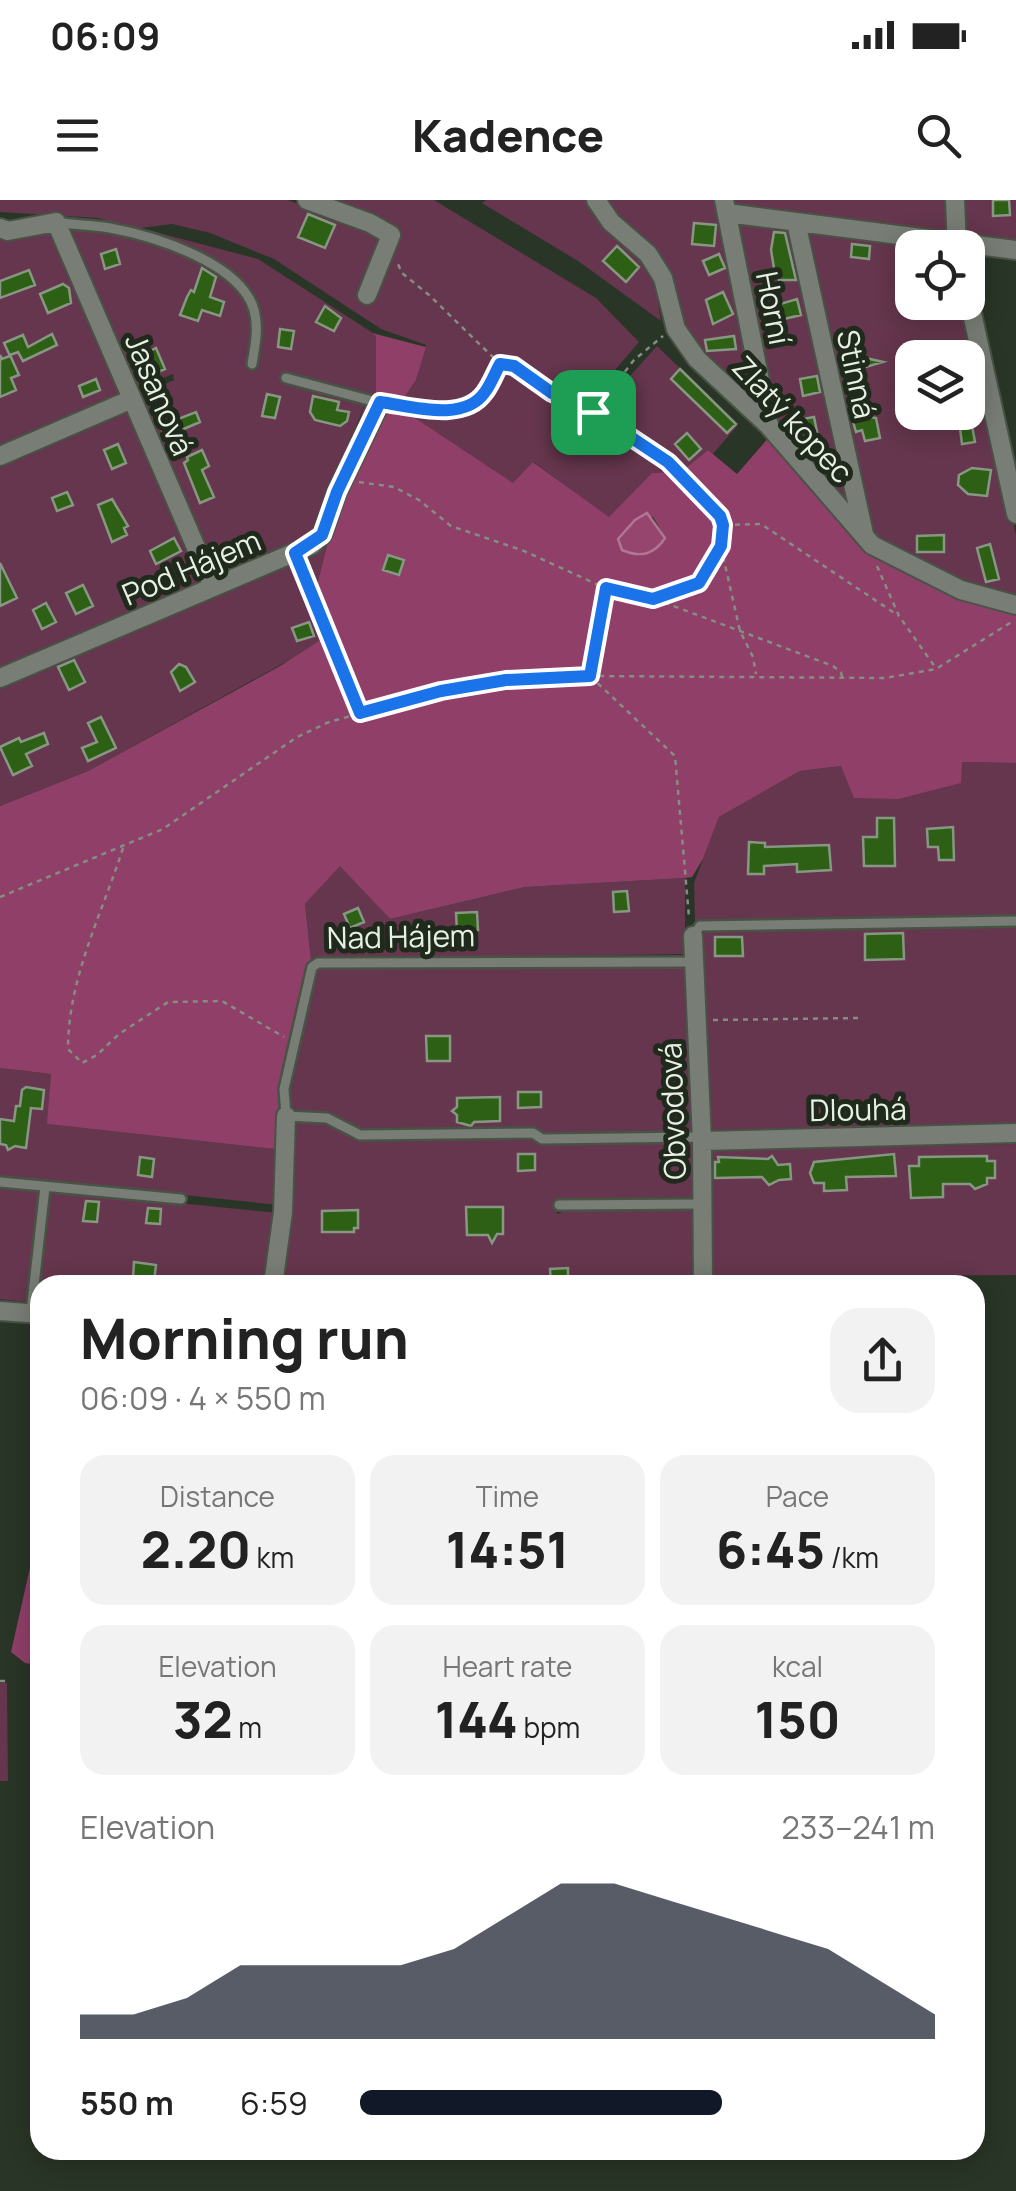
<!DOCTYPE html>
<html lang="en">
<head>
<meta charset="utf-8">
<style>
  body { margin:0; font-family:Manrope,sans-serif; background:#f2f2f2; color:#222; height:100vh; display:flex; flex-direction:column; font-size:38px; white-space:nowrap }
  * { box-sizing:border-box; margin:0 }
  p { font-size:32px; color:#767676 }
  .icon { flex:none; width:55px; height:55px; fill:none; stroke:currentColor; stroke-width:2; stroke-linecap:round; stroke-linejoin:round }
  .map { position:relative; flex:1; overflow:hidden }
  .panel { position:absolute; left:30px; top:1075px; width:955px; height:885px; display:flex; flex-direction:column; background:#fff; border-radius:30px; box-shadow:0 5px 25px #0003 }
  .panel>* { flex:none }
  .tools { position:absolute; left:895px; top:30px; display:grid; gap:20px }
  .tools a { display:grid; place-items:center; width:90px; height:90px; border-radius:20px; background:#fff; box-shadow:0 5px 25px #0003; font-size:50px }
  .pin { position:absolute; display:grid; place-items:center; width:85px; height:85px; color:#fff; margin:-42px; border-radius:20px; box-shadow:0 5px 15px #0006 }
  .round { display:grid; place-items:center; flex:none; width:105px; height:105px; border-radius:30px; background:#f2f2f2 }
  .head { display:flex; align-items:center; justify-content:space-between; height:170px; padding:0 50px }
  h1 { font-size:55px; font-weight:800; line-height:75px }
  .metrics { display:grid; grid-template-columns:repeat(3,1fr); gap:15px; height:170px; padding:10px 50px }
  .metrics div { display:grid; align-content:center; border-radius:25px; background:#f2f2f2; text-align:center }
  .metrics b { font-size:50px; font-weight:800 }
  .metrics small { font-size:28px; font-weight:400 }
  .metrics p { font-size:28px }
  .chart { height:280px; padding:20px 50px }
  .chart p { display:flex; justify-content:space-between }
  .chart svg { width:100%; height:180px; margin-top:10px; fill:#111827; opacity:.7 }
  ul { padding:0 50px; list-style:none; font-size:32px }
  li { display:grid; grid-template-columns:160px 120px 1fr; align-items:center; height:75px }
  li i { height:25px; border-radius:12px; background:#111827 }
  .status { display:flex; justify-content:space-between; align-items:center; height:70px; padding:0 50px; background:#fff; direction:ltr }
  .status svg { height:28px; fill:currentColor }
  header { display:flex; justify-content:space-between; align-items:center; height:130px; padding:0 50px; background:#fff; font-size:45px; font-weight:800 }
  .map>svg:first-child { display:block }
  .green { fill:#65364d; fill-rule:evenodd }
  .forest { fill:#8f3f68; fill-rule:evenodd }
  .water { fill:#95456e; stroke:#ae7892; stroke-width:2.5 }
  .building { fill:#2d6015; stroke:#889684; stroke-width:2.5 }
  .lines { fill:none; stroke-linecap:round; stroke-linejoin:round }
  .service-casing { stroke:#485345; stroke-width:14 }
  .minor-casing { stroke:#485345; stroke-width:22 }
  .path { stroke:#858e82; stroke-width:2.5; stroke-dasharray:5 5; stroke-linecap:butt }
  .service { stroke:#787e76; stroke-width:9 }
  .minor { stroke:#787e76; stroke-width:18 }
  .route-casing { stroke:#fff; stroke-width:20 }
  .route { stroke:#1a73e8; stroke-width:12 }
  .labels { text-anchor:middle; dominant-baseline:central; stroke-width:10; stroke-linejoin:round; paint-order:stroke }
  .street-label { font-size:30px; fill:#e8efe5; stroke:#202a1c }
</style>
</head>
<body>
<div class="status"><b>06:09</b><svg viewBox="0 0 49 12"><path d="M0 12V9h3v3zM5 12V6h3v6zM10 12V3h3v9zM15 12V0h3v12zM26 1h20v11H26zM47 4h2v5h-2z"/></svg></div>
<header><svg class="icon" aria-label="menu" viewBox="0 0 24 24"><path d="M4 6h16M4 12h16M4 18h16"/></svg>Kadence<svg class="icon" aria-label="search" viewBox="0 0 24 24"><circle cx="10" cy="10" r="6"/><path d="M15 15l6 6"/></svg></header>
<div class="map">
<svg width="1016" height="1991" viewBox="0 0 1016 1991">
  <rect width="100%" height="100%" fill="#293526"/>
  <!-- green -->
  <path class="green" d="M0 0H288L365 29 320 0H434L596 98 639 142 603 184 612 196 657 146 738 225 712 255 708 250 682 271 652 273 609 318 534 262 513 284 397 206 366 201 314 337 221 376 210 372 136 197 174 180 173 174 133 190 63 28 133 36 134 28 98 18 0 12ZM172 24 210 33 274 59 381 129 426 145 416 180 377 160 376 135 258 59 140 28Z
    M486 0H591L652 68 661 121 578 61 482 3Z
    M605 0H718L759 202 751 204 699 151 687 134 674 89 607 11Z
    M728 0H950L951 33 734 11Z
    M959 0H1016V45L964 40Z
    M736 19 788 26 793 31 855 312 775 228Z
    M50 26 127 194 0 248V39Z
    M806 28 949 47 912 48V102L965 103 1016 335V400L960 385 874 342ZM912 158H968V212H912Z
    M132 206 208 382 0 471V263Z
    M327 345 314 397 299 358Z
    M296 359 329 438 88 571 0 606V487Z
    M962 562 1016 563V717L695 722 694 683 719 617 800 571 841 566Z
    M340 665 390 719 525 687 685 678V754L311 760 305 704Z
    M1016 725V925L711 932 698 730Z
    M682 766 689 774 694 931 547 935 549 944 694 942 695 997 556 1000 557 1014 580 1006 695 1007 696 1085H277L290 947 289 888 314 768Z
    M0 868 51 874 48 924 284 950 279 1005 0 976Z
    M1016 944V1075L705 1077 704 958 711 950Z
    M0 985 39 989 27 1102 0 1099Z
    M49 990 278 1013 269 1085H40Z
    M7 1483 8 1581H0V1483Z"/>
  <!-- forest -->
  <path class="forest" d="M372 133 426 147 416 180 403 199 380 198 397 206 513 283 533 262 609 317 652 273 682 271 708 250 737 274 770 236 860 338 960 385 1016 400V563L962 562 961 583 898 599 854 598 841 566 800 571 719 617 703 659 692 677 685 678 525 687 390 719 340 666 305 704 311 760 281 887 284 950 47 924 51 874 0 868V606L88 571 280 466 327 436 314 397 356 230 369 195 376 196V136ZM640 316 653 317 662 332 619 339Z
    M40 1323V1465L25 1463 11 1452Z"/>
  <!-- water -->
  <path class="water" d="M647 313 665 338C654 355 640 358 622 350L618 339 635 320Z"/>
  <!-- building -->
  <path class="building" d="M993 0H1009L1010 15 993 16Z
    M308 14 335 25 325 48 298 37Z
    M694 23 716 25 714 46 692 44Z
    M774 32 785 33 796 80H779L778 73 775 74 771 50Z
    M852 44 870 46 869 59 851 57Z
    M617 46 639 67 626 82 603 61Z
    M116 49 120 64 105 69 101 54Z
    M719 54 725 68 709 75 703 61Z
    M202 68 216 77 210 97 224 102 220 116 202 110 198 121 180 115 187 97 191 90 194 92Z
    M29 70 35 85 0 98V81Z
    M63 84 69 88 71 103 48 113 40 94Z
    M723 92 733 114 713 124 706 100Z
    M797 99 801 115 784 119 780 104Z
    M325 106 341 118 334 131 316 122Z
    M280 129 294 131 291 149 278 147Z
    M52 134 57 145 23 161 18 152 10 155 19 175 11 178 16 190 0 197V155L2 159 10 156 4 143 23 135 28 147Z
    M734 136 736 149 707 151 705 140Z
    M156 148 165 169 151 175 140 156Z
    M857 156 883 162 852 171 848 158Z
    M680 169 736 224 727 233 671 179Z
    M817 176 820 192 803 196 800 179Z
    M96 179 100 190 83 197 79 186Z
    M267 194 280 197 275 218 262 216Z
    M313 196 339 202 337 210 349 212 347 221 340 226 315 220 310 212Z
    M196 212 200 222 165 237 160 226Z
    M864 216 876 218 880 238 865 241 862 230 856 232 852 218Z
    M814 217 817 232 804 234 803 219Z
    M972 226 975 242 962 244 960 228Z
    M687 233 701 249 689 260 675 244Z
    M118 244 126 263 112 269 104 250Z
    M202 250 209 266 202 270 214 297 200 303 184 263 188 260 187 257Z
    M972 268 991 270 987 296 968 294 958 285 959 275Z
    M67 292 73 305 57 311 52 298Z
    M112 299 128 326 124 328 127 335 112 342 98 305Z
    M944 335V352H917V336Z
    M174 338 181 351 156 364 150 351Z
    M990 344 999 379 986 382 977 348Z
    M388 355 404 360 399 375 383 370Z
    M0 363 17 398 0 406Z
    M83 385 93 406 76 414 66 393Z
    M46 403 56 422 42 429 33 410Z
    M309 422 314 436 297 441 292 428Z
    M74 460 85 482 69 490 58 467Z
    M179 464 186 467 195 482 180 491 171 472Z
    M101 517 116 548 88 561 82 548 97 542 88 523Z
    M44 533 48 544 26 554 32 566 13 575 0 547 19 538 21 542Z
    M877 618H894L895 666H864L863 637H877Z
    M953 627 954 660H939L938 647H928L927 629Z
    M749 642 765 643V647L829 645 831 670 797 672V664L764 666V674H748Z
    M627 691 629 711 614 712 613 692Z
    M358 708 364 722 350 728 344 714Z
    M477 712 478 730 457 731 456 713Z
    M903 733 904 759 865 760V734Z
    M715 737H742L743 756H715Z
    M426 836H450V861H427Z
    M26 887 44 890 42 909 31 908 26 948 15 946 8 950 6 945 0 944V919L14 921 16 906H20L22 890Z
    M518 892H541V907L518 908Z
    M500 897V921L474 922 471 926 457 922V915L452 911 457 907V898Z
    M518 954H535V970L518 971Z
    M894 954 896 976 846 977 847 990 824 991V983H814L810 973 814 962Z
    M772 956 778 965 790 964 791 979 779 980 769 985 762 977 715 978V962H719L718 957 768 959Z
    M987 956V961H995V978H987V984L975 989 970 984H943V997L911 998 909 966H919V957Z
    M140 957 154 959 152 977 138 975Z
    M86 1001 99 1002 97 1022 83 1021Z
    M466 1007H503V1034H497L492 1043 488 1035H467Z
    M148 1008 161 1009 160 1024 146 1023Z
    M358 1010V1028H354V1032H322V1011Z
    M134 1062 156 1065 154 1082 133 1079Z
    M568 1068V1081L551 1082 550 1069Z"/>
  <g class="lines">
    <!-- service casing -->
    <g class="service-casing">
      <path id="service" d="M56 22C74 25 93 25 110 28 154 36 241 63 254 110 259 128 255 146 252 164
        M286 178 380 203
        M693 736 700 726 1016 721
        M694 762 318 763 312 767 284 889 286 916 327 918 360 935 533 933 542 939 696 937 701 940
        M0 982 181 999
        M559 1005 701 1004
        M31 1112 45 987"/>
    </g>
    <!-- minor casing -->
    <g class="minor-casing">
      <path id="minor" d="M307 0 370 23 391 35 367 95
        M596 0 611 22 648 54 663 78 676 129 697 159 769 226 872 345 961 390 1016 405
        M724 0 769 226
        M955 0 957 48
        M727 13 1016 50
        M796 22 864 334
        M0 28 8 31 56 22 213 387
        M968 95 1016 314
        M0 256 132 199
        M0 478 312 345 322 335 337 292 380 203
        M693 736 702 941 703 1085
        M702 941 1016 933
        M273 1085 283 1012 286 916
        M0 1111 40 1114"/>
    </g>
    <!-- path -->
    <path class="path" d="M396 204C457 211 469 223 500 164
      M594 211 634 160 663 136
      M359 282 394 287 419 300 451 326 524 351 605 388 653 399 699 383C711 362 729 341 719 316L667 262 593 212 551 193 514 167 500 164 429 95 402 73 398 64
      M725 325 761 324 899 416
      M721 347 740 431 753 457 756 474
      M877 366 899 416 935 467
      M300 367 360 512
      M605 388 590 476 675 556 689 717
      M655 399 833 466 841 472 842 477
      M123 648C102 714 68 778 68 849L82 863 97 855 119 834 168 802 222 801 284 837
      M0 697 163 629 297 537 329 522 441 491 506 480 590 476 885 478 936 469 1013 421
      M713 820 859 818
      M0 1481H10"/>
    <!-- service -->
    <use href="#service" class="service"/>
    <!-- minor -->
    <use href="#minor" class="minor"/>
  </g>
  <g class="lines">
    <!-- route casing -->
    <g class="route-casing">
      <path id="route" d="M500 164 514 166 552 193 593 212 668 262 720 316 723 325 721 346 699 383 653 399 606 388 590 476 506 480 441 491 360 513 295 353 322 335 337 292 380 202C411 206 464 223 485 192 491 184 495 173 500 164Z"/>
    </g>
    <!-- route -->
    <use href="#route" class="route"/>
  </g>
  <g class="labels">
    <!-- street labels -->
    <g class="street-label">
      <text transform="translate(774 108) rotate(79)">Horní</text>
      <text transform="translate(857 174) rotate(78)">Stinná</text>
      <text transform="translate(160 194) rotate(67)">Jasanová</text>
      <text transform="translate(793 219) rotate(47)">Zlatý kopec</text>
      <text transform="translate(191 367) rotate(-23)">Pod Hájem</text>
      <text transform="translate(401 736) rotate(-1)">Nad Hájem</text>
      <text transform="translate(858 909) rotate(-1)">Dlouhá</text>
      <text transform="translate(672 911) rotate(-92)">Obvodová</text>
    </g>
  </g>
</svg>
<div class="tools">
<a><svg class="icon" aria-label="locate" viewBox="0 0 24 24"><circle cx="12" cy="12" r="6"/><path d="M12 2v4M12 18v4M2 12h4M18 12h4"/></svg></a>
<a><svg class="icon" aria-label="layers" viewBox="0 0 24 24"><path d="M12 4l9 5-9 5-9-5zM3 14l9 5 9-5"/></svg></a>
</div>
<div class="pin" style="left:593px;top:212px;background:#1e9e55"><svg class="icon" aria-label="arrive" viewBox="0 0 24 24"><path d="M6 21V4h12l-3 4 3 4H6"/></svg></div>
<section class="panel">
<div class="head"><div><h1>Morning run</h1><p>06:09 · 4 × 550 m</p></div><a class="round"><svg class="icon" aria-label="share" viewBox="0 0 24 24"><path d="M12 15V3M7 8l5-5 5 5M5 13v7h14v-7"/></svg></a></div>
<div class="metrics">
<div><p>Distance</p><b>2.20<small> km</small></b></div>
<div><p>Time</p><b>14:51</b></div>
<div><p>Pace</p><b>6:45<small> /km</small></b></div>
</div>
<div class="metrics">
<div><p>Elevation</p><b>32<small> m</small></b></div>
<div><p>Heart rate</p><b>144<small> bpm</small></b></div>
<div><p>kcal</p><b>150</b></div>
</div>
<div class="chart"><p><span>Elevation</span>233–241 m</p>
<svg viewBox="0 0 160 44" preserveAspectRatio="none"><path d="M0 44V38L10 38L20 34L30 26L40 26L50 26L60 26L70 22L80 14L90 6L100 6L110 10L120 14L130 18L140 22L150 30L160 38V44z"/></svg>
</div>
<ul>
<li><b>550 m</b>6:59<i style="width:63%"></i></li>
</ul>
</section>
</div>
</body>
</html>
